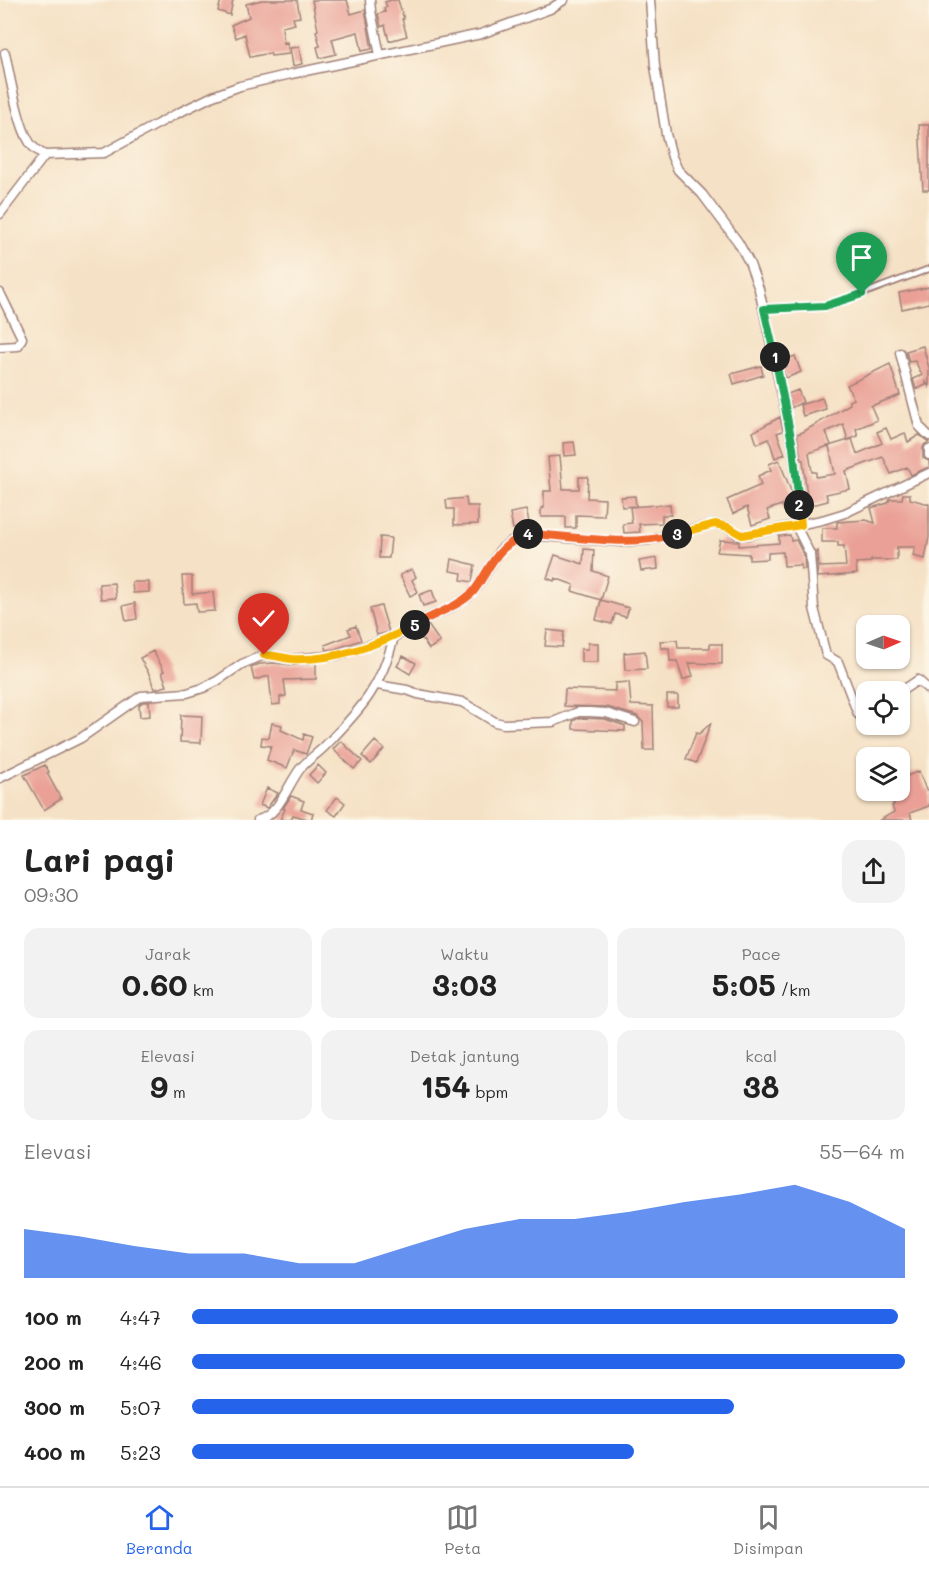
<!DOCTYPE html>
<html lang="id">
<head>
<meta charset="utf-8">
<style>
  body { margin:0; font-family:Mali,sans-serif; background:#f2f2f2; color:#222; height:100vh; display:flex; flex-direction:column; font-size:22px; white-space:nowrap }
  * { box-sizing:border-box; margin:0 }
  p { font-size:20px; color:#767676 }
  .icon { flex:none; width:33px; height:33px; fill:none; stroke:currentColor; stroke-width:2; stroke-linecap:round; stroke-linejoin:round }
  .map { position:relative; height:820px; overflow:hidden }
  .sheet { display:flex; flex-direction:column; background:#fff; flex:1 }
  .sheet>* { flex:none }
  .needle { width:39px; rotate:88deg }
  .buttons { position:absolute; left:856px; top:615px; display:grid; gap:12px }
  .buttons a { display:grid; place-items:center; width:54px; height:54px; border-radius:12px; background:#fff; box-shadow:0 2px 4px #0004; font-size:30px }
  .pin { position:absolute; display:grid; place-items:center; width:51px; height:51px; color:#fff; margin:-62px -26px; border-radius:50% 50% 50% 0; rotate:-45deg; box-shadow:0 0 6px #0007 }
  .pin .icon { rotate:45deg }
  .km { position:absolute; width:30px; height:30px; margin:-15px; border-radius:50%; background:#222; color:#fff; font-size:16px; line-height:30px; text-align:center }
  .round { display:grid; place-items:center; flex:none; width:63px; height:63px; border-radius:18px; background:#f2f2f2 }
  .head { display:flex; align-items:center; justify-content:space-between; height:102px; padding:0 24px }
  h1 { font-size:33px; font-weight:700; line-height:45px }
  .figures { display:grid; grid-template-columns:repeat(3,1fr); gap:9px; height:102px; padding:6px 24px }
  .figures div { display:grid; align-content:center; border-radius:15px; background:#f2f2f2; text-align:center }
  .figures b { font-size:30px; font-weight:700 }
  .figures small { font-size:16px; font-weight:400 }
  .figures p { font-size:16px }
  .chart { height:168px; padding:12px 24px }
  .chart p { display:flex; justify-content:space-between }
  .chart svg { width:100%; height:108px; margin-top:6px; fill:#2563eb; opacity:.7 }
  ul { padding:0 24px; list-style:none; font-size:20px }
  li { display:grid; grid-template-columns:96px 72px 1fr; align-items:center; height:45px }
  li i { height:15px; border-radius:8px; background:#2563eb }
  .tabs { display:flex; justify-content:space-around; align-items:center; height:84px; border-top:2px solid #e0e0e0; background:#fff; font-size:16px; color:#767676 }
  .tabs a { display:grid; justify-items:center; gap:3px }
  .tabs .on { color:#2563eb }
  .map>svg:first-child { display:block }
  .building { fill:#eaa096 }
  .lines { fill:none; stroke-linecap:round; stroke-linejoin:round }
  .lane-casing { stroke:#a08078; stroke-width:8 }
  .street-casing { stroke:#a08078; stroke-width:11 }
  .lane { stroke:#fff; stroke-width:4.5 }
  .street { stroke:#fff; stroke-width:8 }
  .split-1-casing { stroke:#fff; stroke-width:12 }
  .split-2-casing { stroke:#fff; stroke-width:12 }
  .split-3-casing { stroke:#fff; stroke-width:12 }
  .split-4-casing { stroke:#fff; stroke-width:12 }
  .split-5-casing { stroke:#fff; stroke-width:12 }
  .split-6-casing { stroke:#fff; stroke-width:12 }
  .split-1 { stroke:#22a559; stroke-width:8 }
  .split-2 { stroke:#22a559; stroke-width:8 }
  .split-3 { stroke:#f5b400; stroke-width:8 }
  .split-4 { stroke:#f0652b; stroke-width:8 }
  .split-5 { stroke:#f0652b; stroke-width:8 }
  .split-6 { stroke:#f5b400; stroke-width:8 }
</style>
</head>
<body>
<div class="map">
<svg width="929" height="820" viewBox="0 0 929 820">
  <rect width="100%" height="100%" fill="#fcf5e5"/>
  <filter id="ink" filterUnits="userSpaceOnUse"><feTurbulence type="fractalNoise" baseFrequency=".0167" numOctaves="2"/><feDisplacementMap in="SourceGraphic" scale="12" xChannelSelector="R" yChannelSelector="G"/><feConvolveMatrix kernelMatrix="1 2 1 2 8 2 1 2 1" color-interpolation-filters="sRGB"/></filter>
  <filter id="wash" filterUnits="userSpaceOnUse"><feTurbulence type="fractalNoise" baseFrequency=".008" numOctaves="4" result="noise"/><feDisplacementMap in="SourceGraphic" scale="24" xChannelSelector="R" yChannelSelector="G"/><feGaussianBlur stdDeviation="1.35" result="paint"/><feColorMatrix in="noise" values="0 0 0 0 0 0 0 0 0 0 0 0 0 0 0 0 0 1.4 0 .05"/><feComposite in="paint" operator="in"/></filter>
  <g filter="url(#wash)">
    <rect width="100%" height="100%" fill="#f5e1c5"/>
    <g id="blocks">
      <!-- building -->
      <path class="building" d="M221 0H233L230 15 218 11Z
        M262 0H297L300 17 293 18 295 24 282 27 284 43 287 42 289 54 271 56 270 53 250 57 245 34 236 38 231 25 249 17 246 4Z
        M312 0H347L351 14 365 10 372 49 362 51 358 32 332 39 336 54 320 58 317 47 320 46 316 31 318 30Z
        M391 0H398L404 19H402L407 36 389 41 385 25 381 27 378 14 385 12 384 8 387 7 385 2Z
        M299 47 302 64 293 66 290 48Z
        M919 125H929V190H923Z
        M929 287V303L902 309 899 293Z
        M923 346 929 368V387L926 382V385L916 389 913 379 922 375 915 361 909 362 906 351Z
        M795 356 801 372 786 378 782 368 787 366 784 360Z
        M890 364 900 395 871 406 877 420 856 429 858 436 848 440 843 424 826 432 831 445 809 453 812 472H816V477L835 474 829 446 852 439 857 454 882 443 877 432 886 428 891 439 905 433 908 442 919 435 929 442 924 445 923 449V458L929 461V467L911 475 907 467 891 474 883 457 846 471 850 489 826 494 828 501 808 506 803 460H801L797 434 803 432 850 404 849 401 854 399 847 385Z
        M761 366 763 375 734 384 731 374Z
        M798 390 803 402 791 408 788 394Z
        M822 398 826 409 803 416 800 405Z
        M780 417 783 431 777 433 785 454 775 458 769 439 757 444 753 432Z
        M574 442 576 455 564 456 563 443Z
        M560 456 563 489H579V477H588L587 498 605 499 604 516 576 515V528H566V517H541V508H544V491H551L548 457Z
        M779 460 791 491 793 508 784 510 782 505 767 510 770 519 752 525 747 507 733 514 727 500 761 485 758 476 771 470 769 464Z
        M903 494H910V499L929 504V537L925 559 913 556 915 547H897V560H871V562L856 563 857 574 818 577 816 552 818 551 819 567 846 566 844 546H838V542H822V528H837V522L866 520 875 523 871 508 888 503 890 499H902Z
        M635 496 636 506 622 507 621 497Z
        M466 498 467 506H478V524L454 525V509H447L446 500Z
        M670 504 671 515H662V523L639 524 640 532 624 533 623 524 632 523 630 507Z
        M526 510 530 526 513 529 510 513Z
        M790 535 791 541 796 540 804 556 805 569H801V565L784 566 783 552 768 553V559L749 560V554L717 552 720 540 739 541V546L779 543V536Z
        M380 537 391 538 389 558H379Z
        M584 549 594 550 593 571 608 576 601 600 629 608 626 617 615 614 612 624 596 620 601 600 572 591 574 585 555 578 554 581 547 578 555 555 583 564Z
        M657 558 658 569 641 571 639 561Z
        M452 559 475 565 472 582 461 580 462 573 450 571Z
        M412 569 416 577 412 580 418 592 410 596 400 575Z
        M182 576H192V594L213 592 215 611 197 612 196 603 184 604Z
        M132 582H149V592L133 593Z
        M114 583 116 598 101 599 99 584Z
        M432 590 436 602 423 606 419 595Z
        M135 603 137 619 126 621 123 606Z
        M381 606 389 632 377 635 370 609Z
        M428 625 440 642 429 649 417 631Z
        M356 626 361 640 335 649 327 650 325 645 351 635 348 629Z
        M547 630 564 632 562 647 545 646Z
        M677 640 678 648H710V644H722V664L689 663 693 676 683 680 677 661H670L669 648H661L660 641Z
        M588 643H598V662H581V649H588Z
        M153 651 164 671 162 672 167 686 159 688 154 689 150 676 140 658Z
        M645 651 647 669 625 670 624 653Z
        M403 656 416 663 410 674 397 666Z
        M274 663 292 665 316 663V679L284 680 286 696 280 697V704L272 705 269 676 254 680 251 667 260 664Z
        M629 682 631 705 653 706 654 750H644L643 722 637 716 607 707 564 706 565 689 615 691V683Z
        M667 695H678V707H667Z
        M143 702H149L150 716 140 717 139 705Z
        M181 715 202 716 201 743 180 742Z
        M579 718 605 719 625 726V731L573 729V721Z
        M272 723 282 725 281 730 303 740 304 734 312 737 306 754 294 750 287 768 267 760 271 746 261 745 262 737 269 738Z
        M711 723 696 763 686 759 696 733 699 734Z
        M341 741 362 761 354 769 333 749Z
        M375 741 384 749 371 764 362 756Z
        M900 760 907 776 919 771 926 790 929 789V806L910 813 912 820H880L894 812 892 806 894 805 888 790H900Z
        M45 765 49 772 47 773 61 799 44 810 24 775Z
        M318 765 326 773 317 783 309 775Z
        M267 788 278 793 267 808 260 805Z
        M291 796 304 801 301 809 313 813 311 820 293 815 291 820H280L285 809 283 808Z
        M337 797 345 803 336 816 327 810Z"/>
    </g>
  </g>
  <g filter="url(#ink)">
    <use href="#blocks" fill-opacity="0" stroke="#a08078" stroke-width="1.5"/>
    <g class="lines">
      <!-- lane casing -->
      <g class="lane-casing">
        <path id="lane" d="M764 308 825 306 862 294 929 269"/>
      </g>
      <!-- street casing -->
      <g class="street-casing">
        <path id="street" d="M370 0 371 11 380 55
          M650 0 655 66 666 134 672 157 678 170 702 194 738 242 749 262 759 289 793 447 801 525
          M5 53C10 76 18 125 30 143 34 149 39 152 45 155
          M0 214 45 155 104 153 176 114 213 96 240 86 291 74 481 34 550 9 564 0
          M0 293 22 338 18 346 0 347
          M900 353 919 426 929 436
          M929 449V455
          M796 526 810 554 814 608 826 655 838 662 858 714 861 717 867 715
          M377 685 407 690 418 694 462 702 495 722 504 724 553 722 578 712H590L606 713 635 722
          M900 692 918 680 929 690
          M0 778 81 738 141 696 187 693 203 688 217 681 242 664 264 655 292 659 339 655 394 637 425 619 450 608 469 596 477 587 500 550 510 542 528 535 622 542 649 540 715 524 728 527 739 535H747L822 520 845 513 929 473
          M258 820C279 815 287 786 300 769 308 759 319 753 327 744 363 707 381 687 394 637"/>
      </g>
      <!-- lane -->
      <use href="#lane" class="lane"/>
      <!-- street -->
      <use href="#street" class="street"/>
    </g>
  </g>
  <g class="lines" filter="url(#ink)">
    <!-- split-1 casing -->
    <g class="split-1-casing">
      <path id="split-1" d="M775 357 764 309 825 306 862 294"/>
    </g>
    <!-- split-2 casing -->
    <g class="split-2-casing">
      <path id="split-2" d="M775 357 793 447 799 505"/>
    </g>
    <!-- split-3 casing -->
    <g class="split-3-casing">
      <path id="split-3" d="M677 534 715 524 728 527 742 535 801 525 799 505"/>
    </g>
    <!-- split-4 casing -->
    <g class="split-4-casing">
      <path id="split-4" d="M528 534C578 536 627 548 677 534"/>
    </g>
    <!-- split-5 casing -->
    <g class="split-5-casing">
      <path id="split-5" d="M415 625C433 614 456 608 472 593 477 588 481 580 485 574 497 553 505 543 528 534"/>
    </g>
    <!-- split-6 casing -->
    <g class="split-6-casing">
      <path id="split-6" d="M264 655C274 655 283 658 292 659 335 661 378 645 415 625"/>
    </g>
    <!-- split-1 -->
    <use href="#split-1" class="split-1"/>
    <!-- split-2 -->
    <use href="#split-2" class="split-2"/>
    <!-- split-3 -->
    <use href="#split-3" class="split-3"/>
    <!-- split-4 -->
    <use href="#split-4" class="split-4"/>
    <!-- split-5 -->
    <use href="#split-5" class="split-5"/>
    <!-- split-6 -->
    <use href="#split-6" class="split-6"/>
  </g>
</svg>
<div class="buttons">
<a><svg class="needle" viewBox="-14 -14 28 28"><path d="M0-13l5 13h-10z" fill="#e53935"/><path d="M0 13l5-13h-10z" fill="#767676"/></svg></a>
<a><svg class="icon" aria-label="locate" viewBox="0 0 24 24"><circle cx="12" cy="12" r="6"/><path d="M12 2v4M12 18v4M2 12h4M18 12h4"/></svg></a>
<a><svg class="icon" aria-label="layers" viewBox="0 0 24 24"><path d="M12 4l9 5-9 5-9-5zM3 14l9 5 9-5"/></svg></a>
</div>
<div class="pin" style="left:862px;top:294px;background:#1e9e55"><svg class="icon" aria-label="arrive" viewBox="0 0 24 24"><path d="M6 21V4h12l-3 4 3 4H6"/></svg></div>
<div class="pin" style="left:264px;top:655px;background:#d93025"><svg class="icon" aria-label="check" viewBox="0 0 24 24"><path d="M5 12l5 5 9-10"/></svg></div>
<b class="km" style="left:775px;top:357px">1</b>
<b class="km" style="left:799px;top:505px">2</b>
<b class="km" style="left:677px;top:534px">3</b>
<b class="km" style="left:528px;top:534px">4</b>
<b class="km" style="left:415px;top:625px">5</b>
</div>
<section class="sheet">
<div class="head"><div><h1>Lari pagi</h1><p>09:30</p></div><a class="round"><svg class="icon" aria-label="share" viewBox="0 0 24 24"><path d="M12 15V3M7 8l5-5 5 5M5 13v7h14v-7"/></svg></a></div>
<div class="figures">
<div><p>Jarak</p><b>0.60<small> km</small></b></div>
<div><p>Waktu</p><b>3:03</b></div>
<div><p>Pace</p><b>5:05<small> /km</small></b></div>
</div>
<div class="figures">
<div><p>Elevasi</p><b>9<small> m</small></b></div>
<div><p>Detak jantung</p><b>154<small> bpm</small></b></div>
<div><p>kcal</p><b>38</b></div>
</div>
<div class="chart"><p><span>Elevasi</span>55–64 m</p>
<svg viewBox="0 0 160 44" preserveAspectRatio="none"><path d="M0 44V24L10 27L20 31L30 34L40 34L50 38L60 38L70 31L80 24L90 20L100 20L110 17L120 13L130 10L140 6L150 13L160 24V44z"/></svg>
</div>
<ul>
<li><b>100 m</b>4:47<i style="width:99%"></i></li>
<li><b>200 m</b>4:46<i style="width:100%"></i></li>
<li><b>300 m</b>5:07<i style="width:76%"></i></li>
<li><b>400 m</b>5:23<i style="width:62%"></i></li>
</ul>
</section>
<nav class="tabs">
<a class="on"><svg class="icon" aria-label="home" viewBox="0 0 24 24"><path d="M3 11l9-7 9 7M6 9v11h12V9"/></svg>Beranda</a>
<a><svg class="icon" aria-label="map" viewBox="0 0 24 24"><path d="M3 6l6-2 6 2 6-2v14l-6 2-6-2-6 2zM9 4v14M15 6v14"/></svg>Peta</a>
<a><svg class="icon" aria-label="saved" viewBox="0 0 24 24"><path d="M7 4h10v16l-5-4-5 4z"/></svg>Disimpan</a>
</nav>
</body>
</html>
